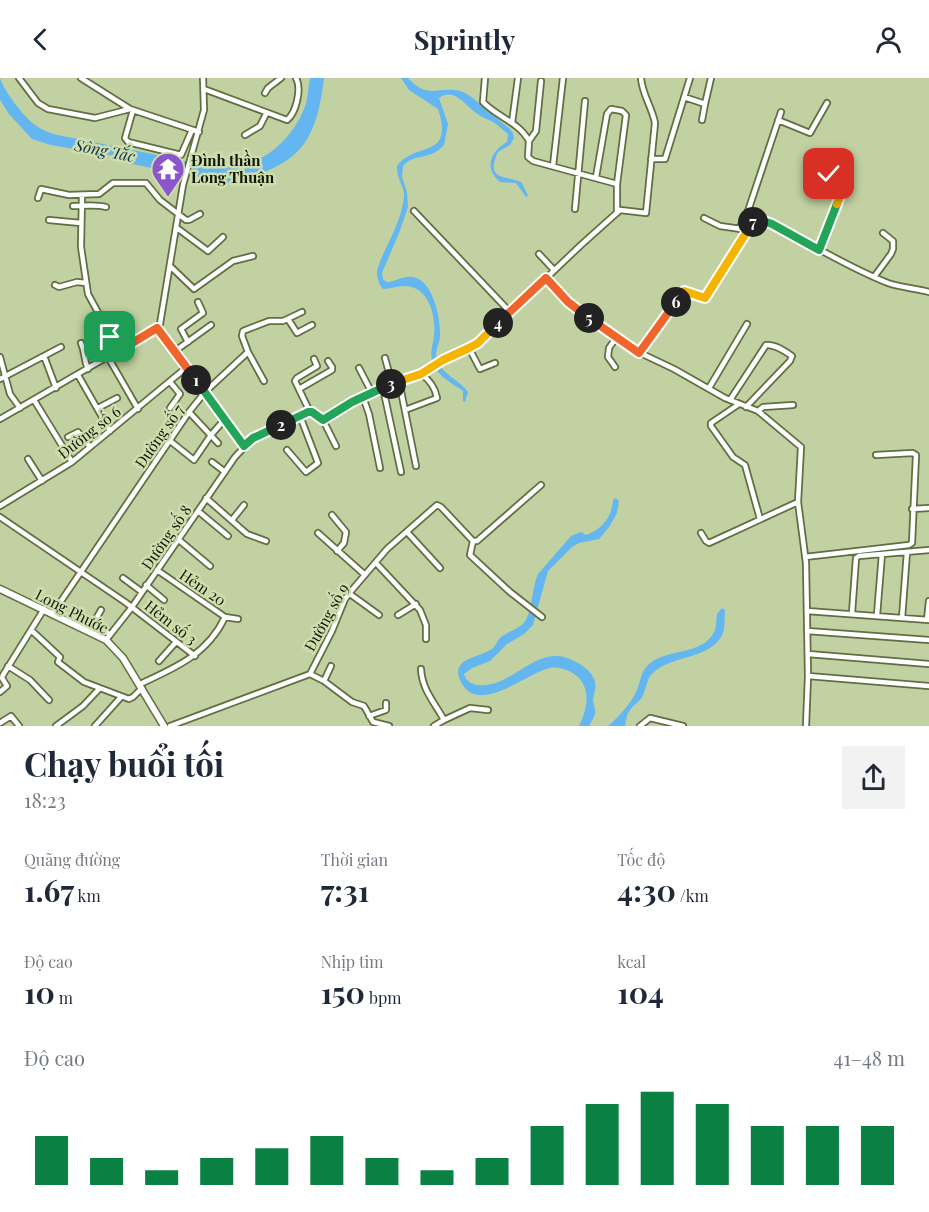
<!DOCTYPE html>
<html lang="vi">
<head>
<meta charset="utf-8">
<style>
  body { margin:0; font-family:"Playfair Display",serif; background:#f2f2f3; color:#1f2937; height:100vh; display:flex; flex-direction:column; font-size:22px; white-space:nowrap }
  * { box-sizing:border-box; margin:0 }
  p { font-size:20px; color:#747a83 }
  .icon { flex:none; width:33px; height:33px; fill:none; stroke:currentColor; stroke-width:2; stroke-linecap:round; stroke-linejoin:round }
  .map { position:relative; height:648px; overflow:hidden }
  .sheet { display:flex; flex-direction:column; background:#fff; flex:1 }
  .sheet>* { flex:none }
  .pin { position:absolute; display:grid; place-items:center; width:51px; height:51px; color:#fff; margin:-26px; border-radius:12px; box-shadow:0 3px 9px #0006 }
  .km { position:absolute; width:30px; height:30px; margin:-15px; border-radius:50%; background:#222; color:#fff; font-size:16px; line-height:30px; text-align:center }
  .round { display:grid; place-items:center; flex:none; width:63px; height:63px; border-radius:0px; background:#f2f2f3 }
  .summary { display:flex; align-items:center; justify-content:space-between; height:102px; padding:0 24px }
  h1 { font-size:33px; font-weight:700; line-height:45px }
  .figures { display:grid; grid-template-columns:repeat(3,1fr); gap:9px; height:102px; padding:6px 24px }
  .figures div { display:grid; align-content:center }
  .figures b { font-size:30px; font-weight:700 }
  .figures small { font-size:16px; font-weight:400 }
  .figures p { font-size:16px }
  .chart { height:168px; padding:12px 24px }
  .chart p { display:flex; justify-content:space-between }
  .chart svg { width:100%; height:108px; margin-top:6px; stroke:#0b8043; stroke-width:6 }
  header { display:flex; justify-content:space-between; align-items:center; height:78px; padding:0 24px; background:#fff; font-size:27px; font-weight:700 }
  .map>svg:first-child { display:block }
  .water { fill:#64b6f1 }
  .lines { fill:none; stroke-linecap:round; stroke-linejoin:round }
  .street-casing { stroke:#616e41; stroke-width:8 }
  .secondary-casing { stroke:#616e41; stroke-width:9 }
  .street { stroke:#fff; stroke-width:4.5 }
  .secondary { stroke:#fff; stroke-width:6 }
  .split-1-casing { stroke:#fff; stroke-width:12 }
  .split-2-casing { stroke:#fff; stroke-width:12 }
  .split-3-casing { stroke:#fff; stroke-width:12 }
  .split-4-casing { stroke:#fff; stroke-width:12 }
  .split-5-casing { stroke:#fff; stroke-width:12 }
  .split-6-casing { stroke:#fff; stroke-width:12 }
  .split-7-casing { stroke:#fff; stroke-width:12 }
  .split-8-casing { stroke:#fff; stroke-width:12 }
  .split-9-casing { stroke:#fff; stroke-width:12 }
  .split-1 { stroke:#f0652b; stroke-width:8 }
  .split-2 { stroke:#22a559; stroke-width:8 }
  .split-3 { stroke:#22a559; stroke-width:8 }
  .split-4 { stroke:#f5b400; stroke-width:8 }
  .split-5 { stroke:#f0652b; stroke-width:8 }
  .split-6 { stroke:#f0652b; stroke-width:8 }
  .split-7 { stroke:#f5b400; stroke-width:8 }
  .split-8 { stroke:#22a559; stroke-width:8 }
  .split-9 { stroke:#f5b400; stroke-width:8 }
  .labels { text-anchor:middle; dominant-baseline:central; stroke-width:5; stroke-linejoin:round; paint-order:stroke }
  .poi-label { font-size:15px; font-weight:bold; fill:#101504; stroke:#cfdeae; text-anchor:start }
  .street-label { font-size:15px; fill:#101504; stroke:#cfdeae }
  .water-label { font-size:16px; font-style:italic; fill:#0d3149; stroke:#cfdeae }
</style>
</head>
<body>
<header><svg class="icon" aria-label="back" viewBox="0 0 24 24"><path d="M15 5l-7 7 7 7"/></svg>Sprintly<svg class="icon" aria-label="person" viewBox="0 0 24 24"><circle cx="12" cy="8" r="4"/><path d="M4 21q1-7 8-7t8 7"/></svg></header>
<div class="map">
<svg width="929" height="648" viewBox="0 0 929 648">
  <rect width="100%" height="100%" fill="#c2d1a1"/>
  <!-- water -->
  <path class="water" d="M0 0C4 13 24 39 35 47 42 52 50 55 57 57 89 63 120 69 152 76 176 81 203 89 228 89 262 89 292 61 304 31 308 22 308 10 310 0H324C315 76 293 88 222 107H213L197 99 132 86 114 78 51 67 32 61 9 36 0 22Z
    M401 0H408C428 22 437 8 460 13 469 14 498 42 509 50L513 55 514 60 510 67 498 74C484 105 508 96 522 105L528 118 526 119 516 105 500 104C483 90 491 73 507 64L508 56C503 52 498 47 493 44 488 41 481 39 476 35 465 27 454 9 439 20L448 46 444 67C430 83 414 75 403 88L402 99 407 114 408 129 399 155 382 195 383 201 386 204C395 204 404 197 413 199 433 202 441 241 440 258 440 266 434 273 437 281 441 296 460 302 468 314L465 324 463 323V313C452 305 438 299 433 285 429 275 433 267 434 258 436 237 429 209 405 208 397 208 390 211 383 211 379 207 377 200 377 194 378 187 382 179 385 172 393 156 402 137 404 119 405 108 396 101 397 88 414 63 455 82 438 31L409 12Z
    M616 420 619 423 617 435 609 449 599 461 579 465 572 469 548 493 533 547 524 556 507 566 490 583 472 590 464 596C467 606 476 608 486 607 518 604 540 563 576 584 583 588 590 592 593 599 598 608 594 613 593 622 593 626 596 631 595 636 594 640 591 644 589 648H579C589 628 592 604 569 593 561 590 554 588 546 591 524 598 477 637 461 604 448 579 482 580 493 570 497 566 497 562 501 559 510 552 522 551 527 540 533 526 532 509 538 496L571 458 581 454 586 457C602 451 612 439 613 422Z
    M722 530 725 532C724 541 726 552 721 559 707 582 670 577 652 596 646 602 647 610 643 617 641 623 634 626 631 631 627 635 626 642 625 648H608C616 642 631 625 635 616 641 606 639 595 649 586 667 570 702 578 714 554 717 549 716 541 717 536Z"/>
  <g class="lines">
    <!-- street casing -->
    <g class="street-casing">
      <path id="street" d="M19 0 38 25 48 31 95 40 130 31 199 54
        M81 0 130 31
        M485 0 483 24C497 39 519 44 529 63
        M541 3 536 53 529 63 528 79 533 83 617 106V135
        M204 11 287 42C296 35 302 11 296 0
        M265 15 268 10 281 0
        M684 19 705 26 702 42
        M705 26 711 0
        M133 32 125 60 128 64 181 77 192 52
        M781 34 747 136C796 155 839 186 888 205 902 210 916 210 929 214
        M778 42 810 55 827 25
        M512 45 518 0
        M245 57 260 48 266 36
        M651 81H665L690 0
        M553 88 563 0
        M596 99 607 36 611 31 622 33 626 37 617 106
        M82 117 81 169 88 216 119 273
        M38 120 41 111 69 117 99 116 113 105H146L160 122 186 142H189L200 136
        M73 128C83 128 96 126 106 129
        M575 131 585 23
        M414 133 510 234
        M704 140 720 148 748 152
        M49 142 81 145
        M177 150 208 173 223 159
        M739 151 747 136
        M819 172 845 106 843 102 829 96
        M539 176 554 192
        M170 188 194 211 233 183 253 178
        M874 199 891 176 893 171V163L883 155
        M546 200 575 230 634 272 674 291 725 320 758 333 801 369 798 424 709 465 706 463 701 455
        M55 207 59 209 77 204 86 205
        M288 241 297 255 312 247
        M157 250 244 368
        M188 264 181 251 203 235 198 224
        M81 265C86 277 83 280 88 291
        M469 270 480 291 495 285
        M175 273 211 247
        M248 274 264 303
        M639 275 684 213 705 220 755 140
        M44 278 56 310
        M0 279 10 316 20 330
        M108 279 138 331
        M385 280 392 306
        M615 289 608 279 609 270 616 260
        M359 290 372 315
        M78 297 110 353
        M0 301 61 269
        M399 303 416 388
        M170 304 180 316 170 330
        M383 310 401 394
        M709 310 747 246
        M299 311 332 292V289L328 283
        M363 319 369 336 380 390
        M34 322 72 384
        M730 322 766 267C775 266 785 273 792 278L790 283 746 329
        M739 326 711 345V348L733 379 745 387 760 441
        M98 330 117 320
        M405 332 437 320C435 309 430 302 421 296
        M758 333 763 329 793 327
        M189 334 218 365
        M310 334 295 303 297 300 317 288 314 281
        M0 341 157 250 160 246 183 107 204 32 203 0
        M323 342 336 368
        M68 359 78 354 90 369
        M169 362 194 382 211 357 225 341
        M287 372 306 394 318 385 300 338
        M28 381 42 403
        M212 384 225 394
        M206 420 247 456 266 463
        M798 424 806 485 808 598 806 648
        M0 428 72 384 187 289
        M912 431 929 430
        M198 433 228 458
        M332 437 346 454 344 465 337 473
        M0 439 125 524 195 578
        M232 442 244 427
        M407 454 440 490
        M318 455 365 497
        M179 462 210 488
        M473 463 470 477 510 514 542 539
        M473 463H477L541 407
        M805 479 909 467 912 465 916 377 913 375 876 377
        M376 485 420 532 426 547V561
        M157 492 225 539 238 541
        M123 500 142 514
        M146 507 164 522
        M350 516 379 537
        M101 532 97 539V546L110 557
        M807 533 929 542
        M53 535 189 334 205 314 248 274 242 258 243 253 269 243H283L302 234
        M852 535 856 480 859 478 929 472
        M398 537 416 526
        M877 537 882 476
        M902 540 907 474
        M927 542 929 523
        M31 552 60 579 58 584 84 604 129 621 133 619 142 610
        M807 553 929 562
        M106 562 132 529 235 379 253 360 308 335 311 334 323 342 353 324 405 300 421 296 443 282 478 265 581 167 620 132 646 135 655 45C652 29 642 16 641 0
        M808 576 929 586
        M159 583 176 564
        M8 588 30 602 49 622
        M421 591C422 612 435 625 444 642L434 648
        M310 596 332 553 345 521 352 512 387 471 437 427 441 429 473 463
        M310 596 324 603 352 624 364 628 373 644 389 648
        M808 598 929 608
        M324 603 331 588
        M140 606C175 590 208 576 225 539
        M0 614 7 608 2 600 3 597 44 531
        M369 638 386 632V625
        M444 642 470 630 488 632
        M0 645 11 638 19 648
        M56 648 83 628 99 611
        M95 648 121 619
        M170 648 310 596
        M640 648 650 640 683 648"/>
    </g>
    <!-- secondary casing -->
    <g class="secondary-casing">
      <path id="secondary" d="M0 511 106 562 123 580 164 648"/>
    </g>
    <!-- street -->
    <use href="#street" class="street"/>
    <!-- secondary -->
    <use href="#secondary" class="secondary"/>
  </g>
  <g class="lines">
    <!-- split-1 casing -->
    <g class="split-1-casing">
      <path id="split-1" d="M110 259 119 273 157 250 196 302"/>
    </g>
    <!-- split-2 casing -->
    <g class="split-2-casing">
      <path id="split-2" d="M196 302 244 368 253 360 281 347"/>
    </g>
    <!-- split-3 casing -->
    <g class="split-3-casing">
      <path id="split-3" d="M281 347 308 334H312L323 342 352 324 391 306"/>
    </g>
    <!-- split-4 casing -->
    <g class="split-4-casing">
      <path id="split-4" d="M391 306 421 296 443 282 469 270 478 265 498 245"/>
    </g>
    <!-- split-5 casing -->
    <g class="split-5-casing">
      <path id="split-5" d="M498 245 546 200 568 224 589 240"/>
    </g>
    <!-- split-6 casing -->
    <g class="split-6-casing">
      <path id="split-6" d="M589 240 639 275 676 224"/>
    </g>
    <!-- split-7 casing -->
    <g class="split-7-casing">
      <path id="split-7" d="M676 224 684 213 705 220 753 144"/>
    </g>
    <!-- split-8 casing -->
    <g class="split-8-casing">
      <path id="split-8" d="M753 144 755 140 772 146 819 172 837 126"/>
    </g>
    <!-- split-9 casing -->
    <g class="split-9-casing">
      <path id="split-9" d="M829 96 843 102 845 106 837 126"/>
    </g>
    <!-- split-1 -->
    <use href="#split-1" class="split-1"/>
    <!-- split-2 -->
    <use href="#split-2" class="split-2"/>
    <!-- split-3 -->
    <use href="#split-3" class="split-3"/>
    <!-- split-4 -->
    <use href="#split-4" class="split-4"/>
    <!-- split-5 -->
    <use href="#split-5" class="split-5"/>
    <!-- split-6 -->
    <use href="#split-6" class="split-6"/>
    <!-- split-7 -->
    <use href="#split-7" class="split-7"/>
    <!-- split-8 -->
    <use href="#split-8" class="split-8"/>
    <!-- split-9 -->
    <use href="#split-9" class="split-9"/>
  </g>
  <!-- icons -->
  <defs>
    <g id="temple-pin" transform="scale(1.725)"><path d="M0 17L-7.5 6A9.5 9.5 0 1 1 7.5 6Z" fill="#8b55cc" stroke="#cfdeae"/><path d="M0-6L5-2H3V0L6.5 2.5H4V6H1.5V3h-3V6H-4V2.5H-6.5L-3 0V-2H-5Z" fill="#fff"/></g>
  </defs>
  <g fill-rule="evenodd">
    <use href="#temple-pin" x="168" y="91"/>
  </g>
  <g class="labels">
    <!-- poi labels -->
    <g class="poi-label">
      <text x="191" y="82">Đình thần<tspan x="191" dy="17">Long Thuận</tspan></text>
    </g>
    <!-- street labels -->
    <g class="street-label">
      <text transform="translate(89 354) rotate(-38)">Đường số 6</text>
      <text transform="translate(159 358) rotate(-55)">Đường số 7</text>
      <text transform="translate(166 459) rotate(-55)">Đường số 8</text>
      <text transform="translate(203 509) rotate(34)">Hẻm 20</text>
      <text transform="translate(72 533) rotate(27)">Long Phước</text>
      <text transform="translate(326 539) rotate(-61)">Đường số 9</text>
      <text transform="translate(171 544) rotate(38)">Hẻm số 3</text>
    </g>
    <!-- water labels -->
    <g class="water-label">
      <text transform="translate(105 72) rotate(11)">Sông Tắc</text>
    </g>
  </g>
</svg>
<div class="pin" style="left:110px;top:259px;background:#1e9e55"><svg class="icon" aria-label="arrive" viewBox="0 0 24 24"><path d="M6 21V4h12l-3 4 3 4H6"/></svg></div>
<div class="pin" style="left:829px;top:96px;background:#d93025"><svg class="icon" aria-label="check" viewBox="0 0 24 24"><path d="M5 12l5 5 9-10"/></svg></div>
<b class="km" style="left:196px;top:302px">1</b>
<b class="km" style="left:281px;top:347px">2</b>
<b class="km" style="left:391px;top:306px">3</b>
<b class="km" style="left:498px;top:245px">4</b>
<b class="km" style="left:589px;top:240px">5</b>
<b class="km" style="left:676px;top:224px">6</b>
<b class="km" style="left:753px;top:144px">7</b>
</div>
<section class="sheet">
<div class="summary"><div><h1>Chạy buổi tối</h1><p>18:23</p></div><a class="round"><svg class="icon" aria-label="share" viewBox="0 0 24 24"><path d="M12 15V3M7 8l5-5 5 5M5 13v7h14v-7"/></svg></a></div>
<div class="figures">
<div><p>Quãng đường</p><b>1.67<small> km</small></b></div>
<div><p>Thời gian</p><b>7:31</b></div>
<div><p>Tốc độ</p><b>4:30<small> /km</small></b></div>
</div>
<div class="figures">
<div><p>Độ cao</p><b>10<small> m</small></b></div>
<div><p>Nhịp tim</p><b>150<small> bpm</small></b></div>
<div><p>kcal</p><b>104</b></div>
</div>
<div class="chart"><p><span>Độ cao</span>41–48 m</p>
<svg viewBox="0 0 160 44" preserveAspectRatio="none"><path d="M5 44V24M15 44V33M25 44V38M35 44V33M45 44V29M55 44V24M65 44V33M75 44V38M85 44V33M95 44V20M105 44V11M115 44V6M125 44V11M135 44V20M145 44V20M155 44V20"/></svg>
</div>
</section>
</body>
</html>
